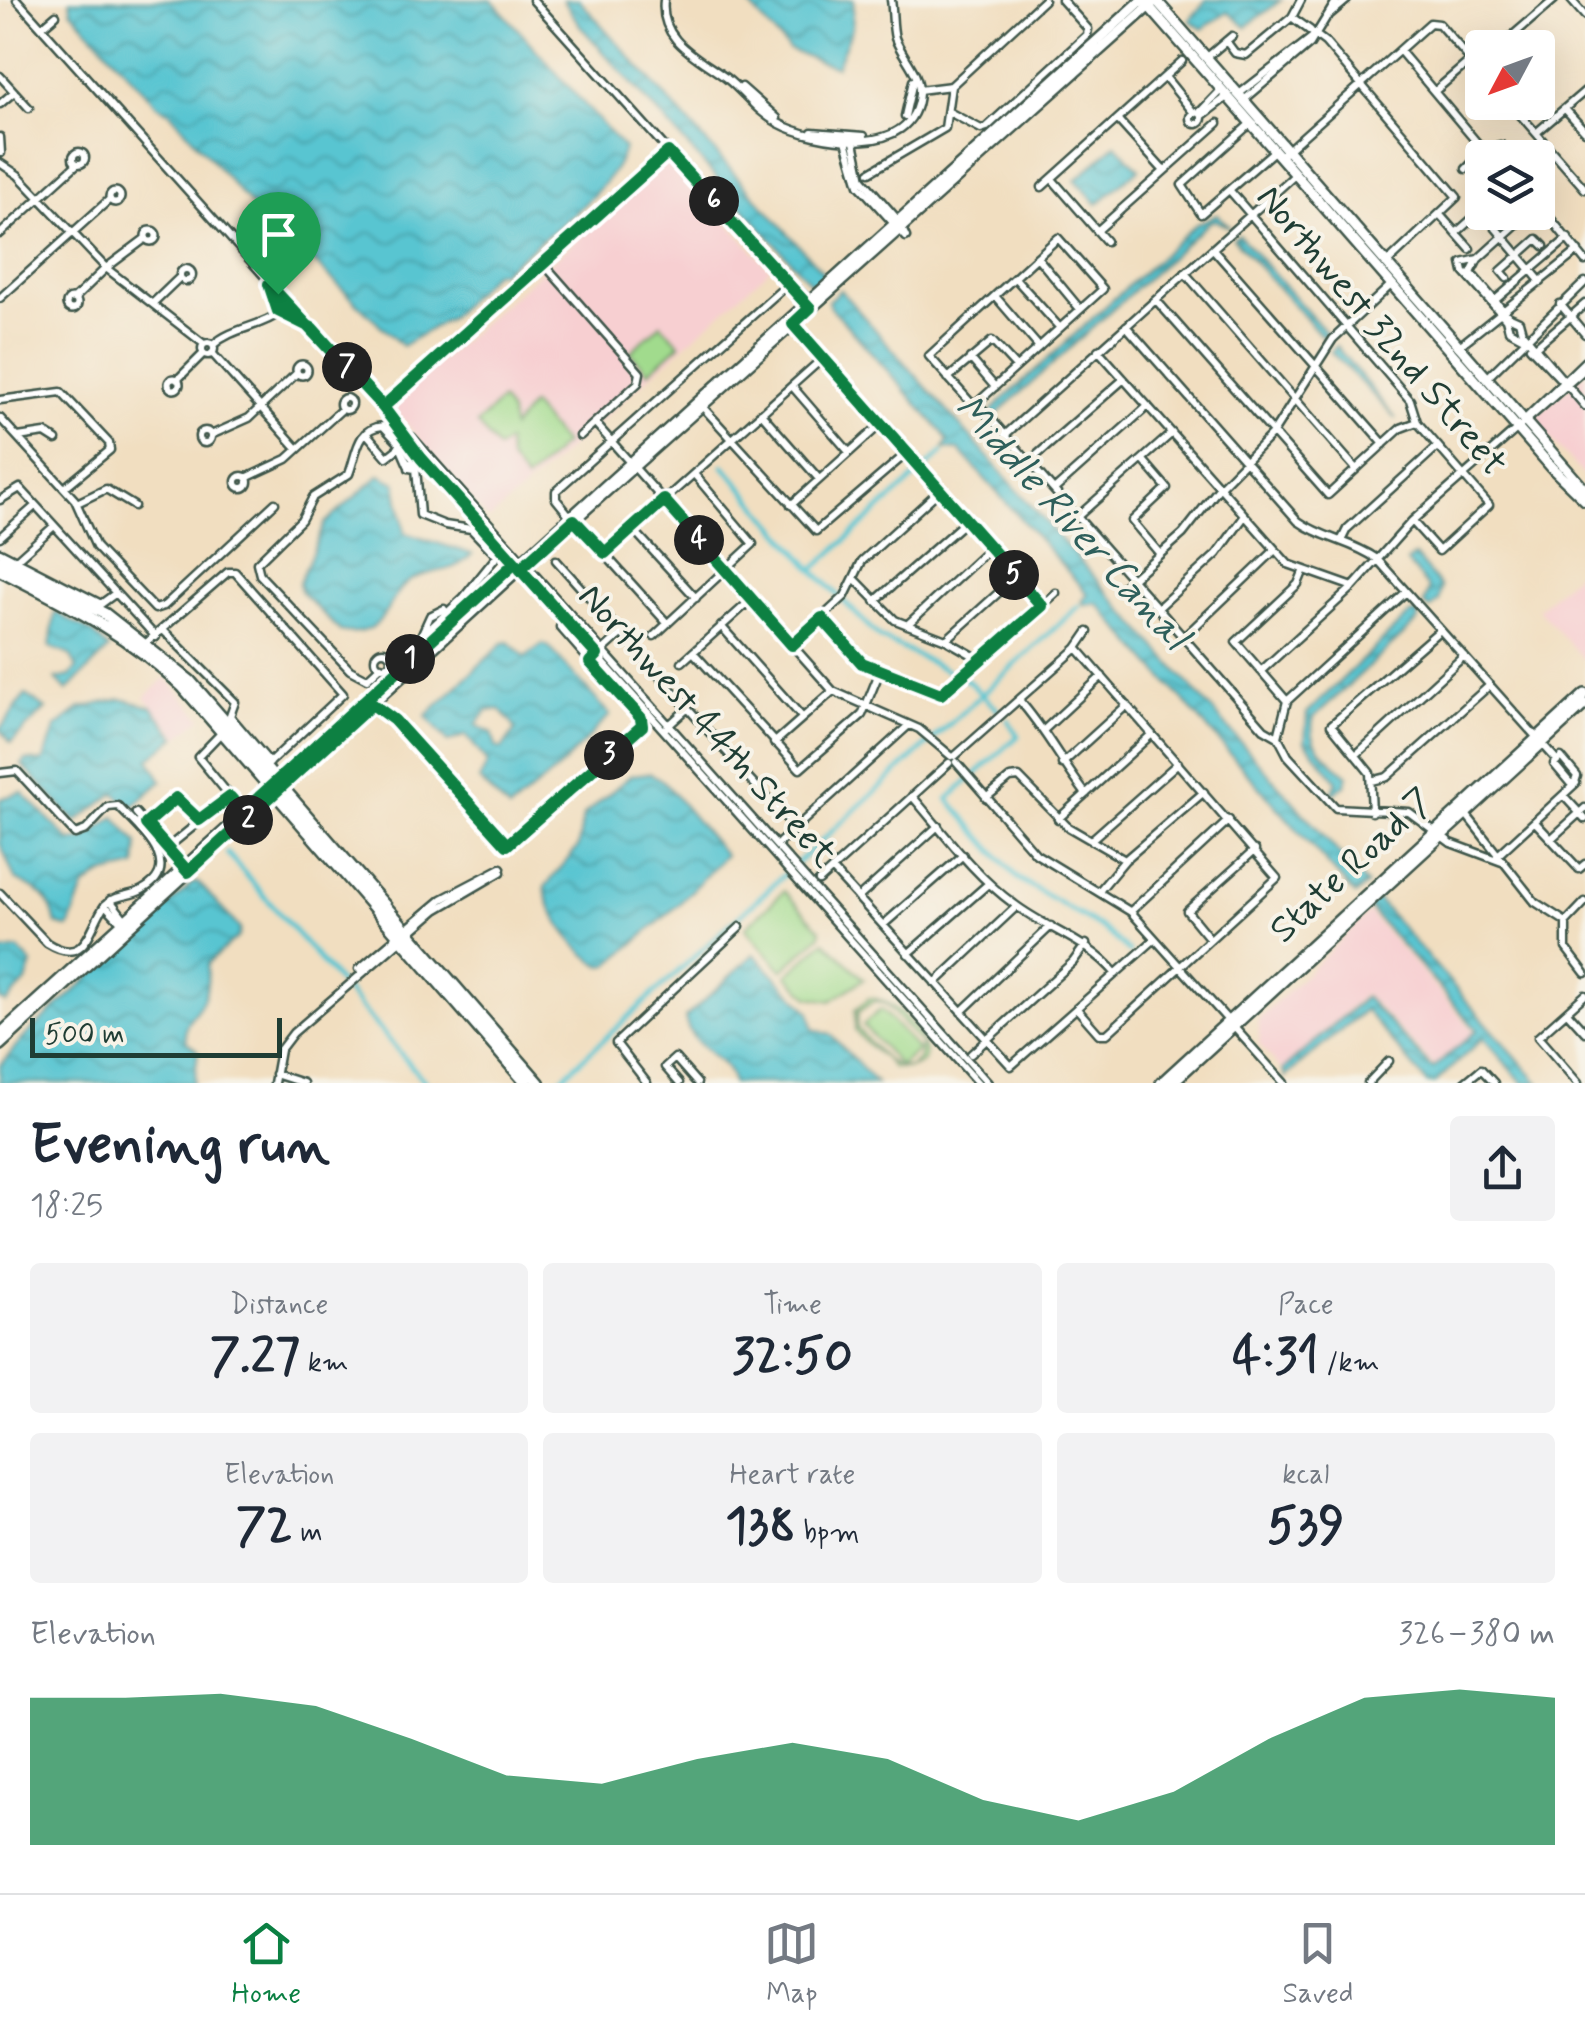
<!DOCTYPE html>
<html lang="en">
<head>
<meta charset="utf-8">
<style>
  body { margin:0; font-family:Mynerve,sans-serif; background:#f2f2f3; color:#1f2937; height:100vh; display:flex; flex-direction:column; font-size:38px; white-space:nowrap }
  * { box-sizing:border-box; margin:0 }
  p { font-size:32px; color:#747a83 }
  .icon { flex:none; width:55px; height:55px; fill:none; stroke:currentColor; stroke-width:2; stroke-linecap:round; stroke-linejoin:round }
  .map { position:relative; height:1083px; overflow:hidden }
  .details { display:flex; flex-direction:column; background:#fff; flex:1 }
  .details>* { flex:none }
  .needle { width:65px; rotate:229deg }
  .tools { position:absolute; left:1465px; top:30px; display:grid; gap:20px }
  .tools a { display:grid; place-items:center; width:90px; height:90px; border-radius:10px; background:#fff; box-shadow:0 10px 40px #0002; font-size:50px }
  .scale { position:absolute; left:30px; bottom:25px; width:252px; box-sizing:border-box; padding-left:10px; border:5px solid #1f3d34; border-top:0; font-size:28px; line-height:35px; white-space:nowrap; color:#1f3d34; -webkit-text-stroke:8px #f7f3e8; paint-order:stroke }
  .pin { position:absolute; display:grid; place-items:center; width:85px; height:85px; color:#fff; margin:-102px -42px; border-radius:50% 50% 50% 0; rotate:-45deg; box-shadow:0 0 10px #0007 }
  .pin .icon { rotate:45deg }
  .km { position:absolute; width:50px; height:50px; margin:-25px; border-radius:50%; background:#222; color:#fff; font-size:28px; line-height:50px; text-align:center }
  .round { display:grid; place-items:center; flex:none; width:105px; height:105px; border-radius:10px; background:#f2f2f3 }
  .summary { display:flex; align-items:center; justify-content:space-between; height:170px; padding:0 30px }
  h1 { font-size:55px; font-weight:700; line-height:75px }
  .stats { display:grid; grid-template-columns:repeat(3,1fr); gap:15px; height:170px; padding:10px 30px }
  .stats div { display:grid; align-content:center; border-radius:10px; background:#f2f2f3; text-align:center }
  .stats b { font-size:50px; font-weight:700 }
  .stats small { font-size:28px; font-weight:400 }
  .stats p { font-size:28px }
  .chart { height:280px; padding:20px 30px }
  .chart p { display:flex; justify-content:space-between }
  .chart svg { width:100%; height:180px; margin-top:10px; fill:#0b8043; opacity:.7 }
  .tabs { display:flex; justify-content:space-around; align-items:center; height:140px; border-top:2px solid #e0e1e3; background:#fff; font-size:28px; color:#747a83 }
  .tabs a { display:grid; justify-items:center; gap:5px }
  .tabs .active { color:#0b8043 }
  .map>svg:first-child { display:block }
  .built { fill:#f7cfd1 }
  .green { fill:#a1db8d; stroke:#608c60; stroke-width:2.5; fill-rule:evenodd }
  .water { fill:url(#water-waves); stroke:#3c8182; stroke-width:2.5; fill-rule:evenodd }
  .lines { fill:none; stroke-linecap:round; stroke-linejoin:round }
  .canal { stroke:#59c5d1; stroke-width:5 }
  .minor-casing { stroke:#3e5549; stroke-width:11 }
  .major-casing { stroke:#3e5549; stroke-width:14 }
  .highway-casing { stroke:#3e5549; stroke-width:15 }
  .minor { stroke:#fff; stroke-width:6 }
  .major { stroke:#fff; stroke-width:9 }
  .highway { stroke:#fff; stroke-width:10 }
  .route-casing { stroke:#fff; stroke-width:20 }
  .route { stroke:#0b8043; stroke-width:12 }
  .labels { text-anchor:middle; dominant-baseline:central; stroke-width:8; stroke-linejoin:round; paint-order:stroke }
  .street-label { font-size:38px; fill:#1f3d34; stroke:#f7f3e8 }
  .water-label { font-size:40px; font-style:italic; fill:#2e5f5b; stroke:#f7f3e8 }
</style>
</head>
<body>
<div class="map">
<svg width="1585" height="1083" viewBox="0 0 1585 1083">
  <defs>
    <pattern id="water-waves" width="16" height="10" patternUnits="userSpaceOnUse" patternTransform="scale(2.5)"><rect width="16" height="10" fill="#59c5d1"/><path d="M0 5q4-4 8 0t8 0" fill="none" stroke="#49a1aa"/></pattern>
  </defs>
  <rect width="100%" height="100%" fill="#f7f3e8"/>
  <filter id="ink" filterUnits="userSpaceOnUse"><feTurbulence type="fractalNoise" baseFrequency=".01" numOctaves="2"/><feDisplacementMap in="SourceGraphic" scale="20" xChannelSelector="R" yChannelSelector="G"/><feConvolveMatrix kernelMatrix="1 2 1 2 8 2 1 2 1" color-interpolation-filters="sRGB"/></filter>
  <filter id="wash" filterUnits="userSpaceOnUse"><feTurbulence type="fractalNoise" baseFrequency=".0048" numOctaves="4" result="noise"/><feDisplacementMap in="SourceGraphic" scale="40" xChannelSelector="R" yChannelSelector="G"/><feGaussianBlur stdDeviation="2.25" result="paint"/><feColorMatrix in="noise" values="0 0 0 0 0 0 0 0 0 0 0 0 0 0 0 0 0 1.4 0 .05"/><feComposite in="paint" operator="in"/></filter>
  <g filter="url(#wash)">
    <rect width="100%" height="100%" fill="#f1dec0"/>
    <!-- built -->
    <path class="built" d="M669 158 770 269 489 520 390 405Z
      M1585 373V477L1532 419Z
      M1585 565V661L1538 609Z
      M166 678 202 718 179 737 145 697Z
      M1369 913 1474 1031 1434 1066 1365 994 1281 1070 1260 1045 1258 1020Z"/>
    <!-- green -->
    <path class="green" d="M661 324 680 344 649 372 630 352Z
      M501 400 510 413 512 428 531 405 564 444 526 481 509 459 507 442 498 449 477 424Z
      M784 891 821 930 820 936 782 970 745 928Z
      M825 941 864 979 831 1001 809 997 787 975Z
      M869 998C892 997 928 1036 925 1059 903 1083 872 1050 855 1031V1010ZM874 1001 886 1004 921 1044 920 1058 910 1068H893L857 1028 858 1012Z
      M881 1009 918 1050 900 1066 863 1025Z"/>
    <!-- water -->
    <path class="water" d="M70 0H492L624 149C612 193 536 243 501 272H494L449 318 402 346 313 261 298 260 171 113 157 105 71 10Z
      M563 0H579L827 277 815 288 582 28Z
      M745 0H854L852 29 836 67 789 50Z
      M1206 0H1281L1246 27 1228 12 1202 29 1190 20Z
      M1116 144 1139 169 1097 204 1076 180Z
      M1217 214 1230 227 1215 220 1209 222 994 417 992 410 1195 225Z
      M1239 235 1329 336 1325 340 1233 238Z
      M840 290 1367 885 1355 895 1097 603 1084 605 1082 600 1088 594 959 450 944 449 948 441 942 432 830 306 828 301Z
      M1336 346 1396 419 1331 352Z
      M380 475 396 483 405 533 472 554C454 574 436 568 413 579 386 592 389 642 340 631L301 592 299 583 325 523Z
      M1415 556 1441 587 1439 601 1430 609 1424 604 1429 589 1407 562Z
      M55 612 93 633 109 649 67 691 56 679 70 676 77 668 70 655 50 647Z
      M1418 613V621L1314 717C1305 744 1330 760 1348 775L1345 785 1330 797 1337 781 1305 741 1307 713 1410 614Z
      M509 642 525 657 543 644 549 647 610 715 561 766 509 810 479 780 488 763 466 735 448 742 426 716 503 643ZM500 709 516 729 502 749 496 747 492 733 476 725 487 711Z
      M26 695 46 709 11 743 0 729C10 718 15 706 26 695Z
      M121 699 152 707 176 737 149 759 162 781 131 808 115 793 76 822 22 765 25 760 43 762 56 727 81 708Z
      M650 773 663 781 725 855 678 905 609 965 602 966C577 953 549 915 545 887L578 847 583 816 631 775Z
      M22 792 70 841 83 840 115 817 138 844 136 867 101 875 84 888 69 928 56 924C49 895 41 892 15 879L0 843V799Z
      M193 883H199L240 929 239 936 208 963C207 976 209 983 204 997 198 1015 179 1021 187 1042L198 1051 194 1083H0V1066L24 1037Z
      M1376 898 1539 1083H1523L1483 1038 1435 1083H1427L1365 1010 1285 1077 1283 1070 1365 997 1433 1069 1477 1030 1367 906Z
      M18 949 32 964 26 982 6 1003 0 999V952Z
      M754 954 810 1012 813 1029 831 1035 876 1083H732C731 1058 691 1051 685 1018Z"/>
    <g class="lines">
      <!-- canal -->
      <path class="canal" d="M942 453 813 570 879 637 968 681 998 710
        M724 466 813 570
        M1008 720 1018 736 948 799 1017 878 1105 930 1129 952
        M227 853 426 1083
        M556 1083 1079 606"/>
    </g>
  </g>
  <g filter="url(#ink)">
    <g class="lines">
      <!-- minor casing -->
      <g class="minor-casing">
        <path id="minor" d="M17 0 284 298
          M533 0 759 252 813 304
          M664 0C659 41 698 57 726 78 744 92 757 112 778 123 815 143 915 160 919 93 920 72 902 57 895 38 892 26 893 12 891 0
          M1571 0 1585 16
          M1328 16 1347 0
          M1292 17 1301 0
          M1293 18 1325 42 1457 197 1386 264
          M1293 18 1310 30
          M42 27 56 15
          M1226 41 1235 53 1246 55 1292 17
          M1498 48 1554 0
          M1400 51 1484 151 1495 152
          M1206 58 1232 36
          M0 76 29 108
          M1165 77 1194 113
          M951 86 1044 0
          M742 87 777 118
          M1435 91 1471 60
          M1239 94 1315 35
          M1244 100 1310 44 1337 0
          M1509 102 1585 189
          M0 104 14 92
          M1565 109 1585 131
          M1190 118a6 6 0 1 1 12 0a6 6 0 1 1-12 0Z
          M949 112 981 129 987 127 1087 35 1088 29 1062 0
          M1199 113 1221 90
          M905 116 913 81
          M1202 116 1228 96
          M1118 120 1164 171
          M1251 123 1182 185 1201 214 1274 151
          M812 132 864 136
          M1536 133 1585 91
          M0 137 1 153
          M846 141 859 185 906 237 898 220 862 179 854 142
          M1495 150a5 5 0 1 1 10 0a5 5 0 1 1-10 0Z
          M73 158a6 6 0 1 1 12 0a6 6 0 1 1-12 0Z
          M1281 156 1430 23 1439 24 1482 73
          M0 163 18 175 106 268 74 299
          M1466 169 1484 151
          M870 172 945 128 951 86 919 90
          M1052 179 1106 241
          M1042 187 1182 61
          M109.5 197a5.5 5.5 0 1 1 11 0a5.5 5.5 0 1 1-11 0Z
          M1231 192 1410 400 1417 422 1489 505 1439 551 1412 521
          M1538 203 1585 261
          M1492 212 1494 226 1541 282
          M1530 212 1478 259 1471 273 1508 316 1519 321 1522 332 1585 406
          M1441 216 1470 249
          M145.5 236a5.5 5.5 0 1 1 11 0a5.5 5.5 0 1 1-11 0Z
          M1097 231 1218 123
          M1456 233 1474 217
          M0 234 77 164
          M146 238 106 268 204 344
          M1213 249 1384 444
          M1037 257 1080 309
          M1478 259 1462 263 1464 272 1506 319 1509 330 1522 337
          M544 264 640 373 638 383 580 436
          M180 275a6 6 0 1 1 12 0a6 6 0 1 1-12 0Z
          M1185 273 1356 469
          M1015 278 1060 328
          M1507 278 1501 271 1537 239 1544 246
          M790 283 807 304
          M995 296 1039 347
          M276 305a7 7 0 1 1 14 0a7 7 0 1 1-14 0Z
          M0 298 110 199
          M66.5 304a5.5 5.5 0 1 1 11 0a5.5 5.5 0 1 1-11 0Z
          M1156 300 1328 495 1401 428 1417 422
          M1493 302 1568 238
          M153 303 180 277
          M1560 304 1585 334
          M282 313 312 327 471 514 978 1083
          M793 324 1042 606
          M1126 326 1298 521C1323 539 1352 541 1377 559L1555 758
          M202 349a6 6 0 1 1 12 0a6 6 0 1 1-12 0Z
          M213 345C233 327 259 328 281 312
          M1458 347 1578 251
          M1530 347 1566 385
          M1533 349 1585 304
          M1098 350 1288 564 1353 587
          M212 353 298 449
          M970 358 995 387
          M296.5 370a5.5 5.5 0 1 1 11 0a5.5 5.5 0 1 1-11 0Z
          M1488 377 1585 282
          M948 378 992 341 1016 367
          M168.5 384a5.5 5.5 0 1 1 11 0a5.5 5.5 0 1 1-11 0Z
          M177 380 203 354
          M792 386 849 452
          M340 404a6 6 0 1 1 12 0a6 6 0 1 1-12 0Z
          M0 400 61 392 109 443 110 450 64 488
          M699 403 816 531 907 453
          M977 403 1103 289 1058 238 929 356 971 403H977L1264 729 1278 737 1288 756 1336 808 1409 812 1451 843 1502 862
          M383 407 669 152
          M761 413 819 479
          M0 418 75 500 96 547 155 609 164 606 275 503
          M1523 421 1585 361
          M595 423 833 691 919 729 951 756
          M199 437a6 6 0 1 1 12 0a6 6 0 1 1-12 0Z
          M367 434 387 457 401 446
          M211 435 249 418 297 373
          M1005 435 1296 174
          M18 437 45 433 56 440
          M412 437 988 1083
          M1143 460 1167 488 1132 521 1160 554
          M1029 462 1124 379
          M409 463H415V469L409 468Z
          M416 468 420 515 445 525 471 529 497 556 464 597 420 638
          M236 482a6 6 0 1 1 12 0a6 6 0 1 1-12 0Z
          M246 478 287 459 342 409
          M1054 490 1148 406
          M0 500 20 488 156 637
          M77 503 106 489 134 506
          M791 505 881 424
          M569 515 556 499V491L790 282
          M1077 517 1172 433
          M574 520 667 623
          M632 528 696 598
          M0 537 35 506
          M1341 541 1347 529 1438 446
          M0 552 101 604 116 593
          M605 553 823 358
          M556 560 735 761
          M14 562 54 526
          M855 579 895 620 946 640 981 660
          M1118 591 1183 534 1219 488 1273 433 1333 339 1392 284
          M875 601 966 521
          M1157 609 1217 554 1244 517
          M822 617 862 663 945 694 1056 593
          M907 625 990 548
          M721 626 802 717
          M163 630 235 702 230 716 270 763
          M654 636 753 544 694 474
          M1183 638 1274 551
          M946 640 1016 577
          M145 644 228 572H235L343 694 265 767
          M792 645 845 596 862 561 940 490
          M1077 648 1277 878 1107 1034H1099L1078 1010
          M375 659a8 8 0 1 1 16 0a8 8 0 1 1-16 0Z
          M693 652 800 769 862 715 880 671
          M600 653 622 633
          M391 660 420 638 430 616 444 609
          M682 662 751 600
          M381 666 367 679 350 670 260 575 257 563 301 520 313 497 349 474C357 454 356 428 383 426L398 442 408 465
          M1261 671 1353 587 1412 521 1585 369
          M1019 700C1045 729 1062 763 1086 794
          M1287 701 1236 642 1298 584 1303 572
          M372 703 394 720 509 845 643 722 560 627
          M667 727 688 708
          M1045 729 1102 676
          M223 731 198 757 243 812
          M1278 737 1287 701 1406 592
          M774 743 833 691
          M1357 754 1464 656
          M955 756 1077 648 1088 632
          M1561 757 1577 776 1575 782 1570 783 1554 764Z
          M956 762 1036 854 1131 912 1284 1083
          M1062 764 1127 705
          M0 773 17 771 75 834 86 830 108 807 118 806C138 828 187 866 142 890 129 897 117 894 105 905 89 927 87 968 47 943L0 893
          M746 775 794 827
          M1371 781 1387 777 1490 685
          M1563 795 1585 819
          M912 796C944 833 974 875 1014 904 1048 930 1088 940 1116 974
          M986 798 1010 778 1019 777 1068 827 1125 860
          M1372 812 1370 773 1331 725 1440 630
          M136 813 184 868
          M1465 813 1535 902 1566 922V948L1585 973
          M1058 819 1152 734
          M1535 822 1579 869 1585 864
          M146 824 175 798 199 820
          M1551 839 1585 808
          M1091 840 1178 763
          M780 842 909 725
          M167 848 230 797
          M1497 856 1576 783
          M832 869 1011 1066 1155 939
          M819 881 949 763
          M1100 890 1125 860 1204 792
          M858 898 938 826
          M110 900 127 922
          M105 905 119 920H125
          M1131 911 1229 820
          M1566 922 1585 902
          M883 925 963 855
          M1210 939 1187 911 1255 850
          M908 954 988 884
          M359 969 442 899 501 868
          M935 983 1016 907
          M961 1012 1051 926
          M1567 1012 1585 1032
          M971 1054 1073 962 1086 944
          M275 1074 303 1083
          M274 1083 280 1050 293 1033 436 910 501 872
          M647 1083 616 1043 740 927
          M679 1083 665 1067 675 1058 697 1083
          M1368 1083 1389 1061
          M1464 1083 1481 1069 1494 1083
          M1578 1083 1538 1037 1585 995"/>
      </g>
      <!-- major casing -->
      <g class="major-casing">
        <path id="major" d="M1156 0 1585 490
          M1145 2 1553 469 1585 500
          M0 1034 1142 0
          M0 1045 518 570 1156 0
          M1161 1083 1585 694
          M1172 1083 1585 704"/>
      </g>
      <!-- highway casing -->
      <g class="highway-casing">
        <path id="highway" d="M0 560 105 614 190 681 539 1083
          M0 570C67 604 129 634 183 687L526 1083"/>
      </g>
      <!-- minor -->
      <use href="#minor" class="minor"/>
      <!-- major -->
      <use href="#major" class="major"/>
      <!-- highway -->
      <use href="#highway" class="highway"/>
    </g>
  </g>
  <g class="lines" filter="url(#ink)">
    <!-- route casing -->
    <g class="route-casing">
      <path id="route" d="M278 294 383 407 421 458 515 563 243 812 230 797 199 820 176 798 146 824 188 872 372 704 394 720 507 845 642 726 641 718 590 662 597 655 520 569 574 520 605 553 664 500 792 645 822 618 862 663 941 694 1042 606 793 324 810 308 668 152 383 407 312 328 278 311 269 284 278 294"/>
    </g>
    <!-- route -->
    <use href="#route" class="route"/>
  </g>
  <g class="labels">
    <!-- street labels -->
    <g class="street-label">
      <text transform="translate(1381 331) rotate(50)">Northwest 32nd Street</text>
      <text transform="translate(707 726) rotate(48)">Northwest 44th Street</text>
      <text transform="translate(1352 866) rotate(-43)">State Road 7</text>
    </g>
    <!-- water labels -->
    <g class="water-label">
      <text transform="translate(1071 523) rotate(48)">Middle River Canal</text>
    </g>
  </g>
</svg>
<div class="tools">
<a><svg class="needle" viewBox="-14 -14 28 28"><path d="M0-13l5 13h-10z" fill="#e53935"/><path d="M0 13l5-13h-10z" fill="#747a83"/></svg></a>
<a><svg class="icon" aria-label="layers" viewBox="0 0 24 24"><path d="M12 4l9 5-9 5-9-5zM3 14l9 5 9-5"/></svg></a>
</div>
<div class="scale">500 m</div>
<div class="pin" style="left:278px;top:294px;background:#1e9e55"><svg class="icon" aria-label="arrive" viewBox="0 0 24 24"><path d="M6 21V4h12l-3 4 3 4H6"/></svg></div>
<b class="km" style="left:410px;top:659px">1</b>
<b class="km" style="left:248px;top:820px">2</b>
<b class="km" style="left:609px;top:755px">3</b>
<b class="km" style="left:699px;top:540px">4</b>
<b class="km" style="left:1014px;top:575px">5</b>
<b class="km" style="left:714px;top:201px">6</b>
<b class="km" style="left:347px;top:367px">7</b>
</div>
<section class="details">
<div class="summary"><div><h1>Evening run</h1><p>18:25</p></div><a class="round"><svg class="icon" aria-label="share" viewBox="0 0 24 24"><path d="M12 15V3M7 8l5-5 5 5M5 13v7h14v-7"/></svg></a></div>
<div class="stats">
<div><p>Distance</p><b>7.27<small> km</small></b></div>
<div><p>Time</p><b>32:50</b></div>
<div><p>Pace</p><b>4:31<small> /km</small></b></div>
</div>
<div class="stats">
<div><p>Elevation</p><b>72<small> m</small></b></div>
<div><p>Heart rate</p><b>138<small> bpm</small></b></div>
<div><p>kcal</p><b>539</b></div>
</div>
<div class="chart"><p><span>Elevation</span>326–380 m</p>
<svg viewBox="0 0 160 44" preserveAspectRatio="none"><path d="M0 44V8L10 8L20 7L30 10L40 18L50 27L60 29L70 23L80 19L90 23L100 33L110 38L120 31L130 18L140 8L150 6L160 8V44z"/></svg>
</div>
</section>
<nav class="tabs">
<a class="active"><svg class="icon" aria-label="home" viewBox="0 0 24 24"><path d="M3 11l9-7 9 7M6 9v11h12V9"/></svg>Home</a>
<a><svg class="icon" aria-label="map" viewBox="0 0 24 24"><path d="M3 6l6-2 6 2 6-2v14l-6 2-6-2-6 2zM9 4v14M15 6v14"/></svg>Map</a>
<a><svg class="icon" aria-label="saved" viewBox="0 0 24 24"><path d="M7 4h10v16l-5-4-5 4z"/></svg>Saved</a>
</nav>
</body>
</html>
